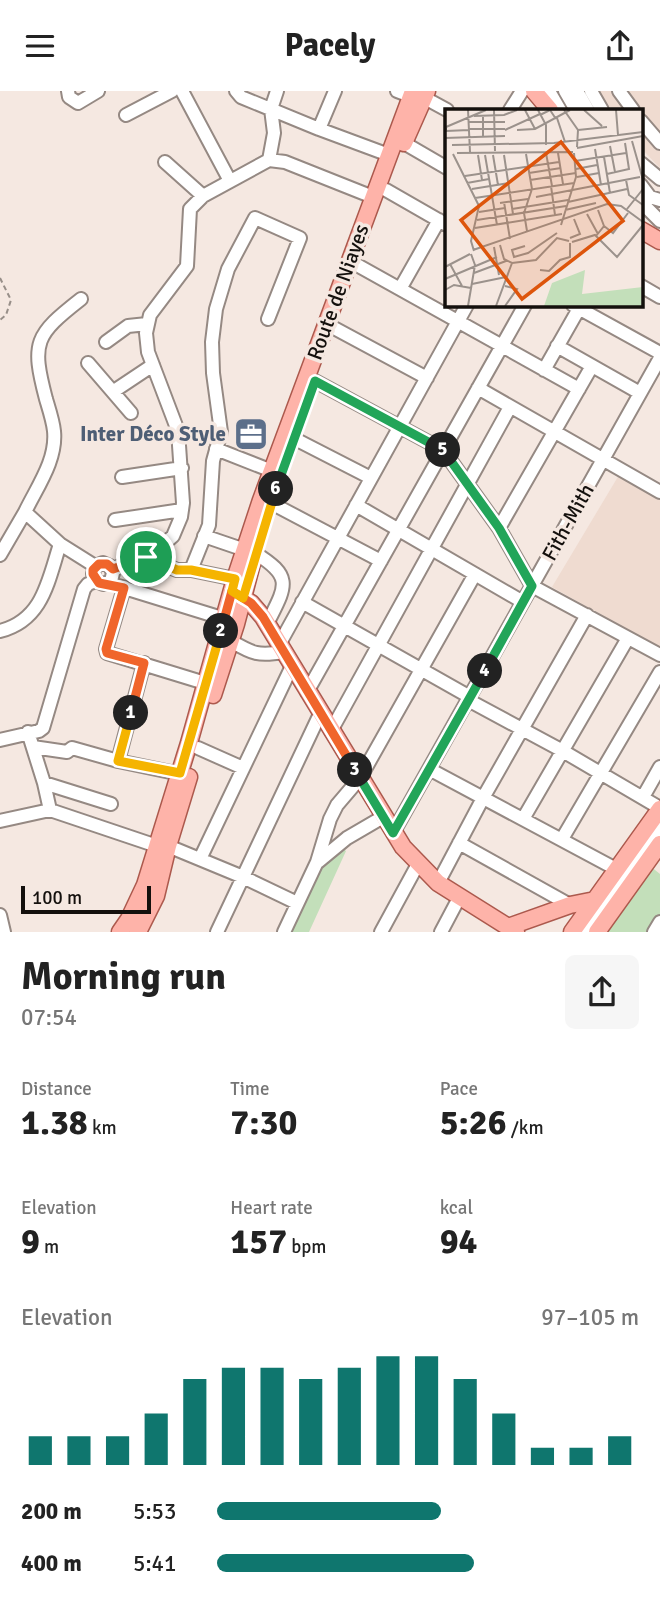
<!DOCTYPE html>
<html lang="en">
<head>
<meta charset="utf-8">
<style>
  body { margin:0; font-family:Signika,sans-serif; background:#f6f6f6; color:#222; height:100vh; display:flex; flex-direction:column; font-size:26px; white-space:nowrap }
  * { box-sizing:border-box; margin:0 }
  p { font-size:23px; color:#767676 }
  .icon { flex:none; width:38px; height:38px; fill:none; stroke:currentColor; stroke-width:2; stroke-linecap:round; stroke-linejoin:round }
  .map { position:relative; height:841px; overflow:hidden }
  .panel { display:flex; flex-direction:column; background:#fff; flex:1 }
  .panel>* { flex:none }
  .scale { position:absolute; left:21px; bottom:18px; width:130px; box-sizing:border-box; padding-left:7px; border:4px solid #14100d; border-top:0; font-size:19px; line-height:24px; white-space:nowrap; color:#14100d; -webkit-text-stroke:5px #f5e8e1; paint-order:stroke }
  .pin { position:absolute; display:grid; place-items:center; width:60px; height:60px; color:#fff; margin:-30px; border:4px solid #fff; border-radius:50%; box-shadow:0 2px 7px #0007 }
  .km { position:absolute; width:35px; height:35px; margin:-18px; border-radius:50%; background:#222; color:#fff; font-size:19px; line-height:35px; text-align:center }
  .round { display:grid; place-items:center; flex:none; width:74px; height:74px; border-radius:10px; background:#f6f6f6 }
  .overview { display:flex; align-items:center; justify-content:space-between; height:119px; padding:0 21px }
  h1 { font-size:38px; font-weight:800; line-height:52px }
  .figures { display:grid; grid-template-columns:repeat(3,1fr); gap:10px; height:119px; padding:7px 21px }
  .figures div { display:grid; align-content:center }
  .figures b { font-size:35px; font-weight:800 }
  .figures small { font-size:19px; font-weight:400 }
  .figures p { font-size:19px }
  .chart { height:196px; padding:14px 21px }
  .chart p { display:flex; justify-content:space-between }
  .chart svg { width:100%; height:126px; margin-top:7px; stroke:#0f766e; stroke-width:6 }
  ul { padding:0 21px; list-style:none; font-size:23px }
  li { display:grid; grid-template-columns:112px 84px 1fr; align-items:center; height:52px }
  li i { height:18px; border-radius:9px; background:#0f766e }
  header { display:flex; justify-content:space-between; align-items:center; height:91px; padding:0 21px; background:#fff; font-size:32px; font-weight:800 }
  .map>svg:first-child { display:block }
  .built { fill:#efdbd0 }
  .pitch { fill:#c3dfba }
  .lines { fill:none; stroke-linecap:round; stroke-linejoin:round }
  .minor-casing { stroke:#958983; stroke-width:16 }
  .major-casing { stroke:#ac594d; stroke-width:19 }
  .path { stroke:#978e88; stroke-width:2; stroke-dasharray:5 3.5; stroke-linecap:butt }
  .minor { stroke:#fff; stroke-width:12 }
  .major { stroke:#feb3a9; stroke-width:16 }
  .split-1-casing { stroke:#fff; stroke-width:14 }
  .split-2-casing { stroke:#fff; stroke-width:14 }
  .split-3-casing { stroke:#fff; stroke-width:14 }
  .split-4-casing { stroke:#fff; stroke-width:14 }
  .split-5-casing { stroke:#fff; stroke-width:14 }
  .split-6-casing { stroke:#fff; stroke-width:14 }
  .split-7-casing { stroke:#fff; stroke-width:14 }
  .split-1 { stroke:#f0652b; stroke-width:9 }
  .split-2 { stroke:#f5b400; stroke-width:9 }
  .split-3 { stroke:#f0652b; stroke-width:9 }
  .split-4 { stroke:#22a559; stroke-width:9 }
  .split-5 { stroke:#22a559; stroke-width:9 }
  .split-6 { stroke:#22a559; stroke-width:9 }
  .split-7 { stroke:#f5b400; stroke-width:9 }
  .labels { text-anchor:middle; dominant-baseline:central; stroke-width:7; stroke-linejoin:round; paint-order:stroke }
  .street-label { font-size:21px; fill:#14100d; stroke:#f5e8e1 }
  .service-label { font-size:21px; font-weight:bold; fill:#4e5e75; stroke:#f5e8e1; text-anchor:end }
  .inset-road { fill:none; stroke:#9b928c; stroke-width:2 }
  .view { fill:#dd550c; fill-opacity:0.15; stroke:#dd550c; stroke-width:3.5 }
  .inset-edge { fill:none; stroke:#14100d; stroke-width:3.5 }
</style>
</head>
<body>
<header><svg class="icon" aria-label="menu" viewBox="0 0 24 24"><path d="M4 6h16M4 12h16M4 18h16"/></svg>Pacely<svg class="icon" aria-label="share" viewBox="0 0 24 24"><path d="M12 15V3M7 8l5-5 5 5M5 13v7h14v-7"/></svg></header>
<div class="map">
<svg width="660" height="841" viewBox="0 0 660 841">
  <rect width="100%" height="100%" fill="#f5e8e1"/>
  <!-- built -->
  <path class="built" d="M599 0H660V77L641 57V19H612Z
    M619 384 660 407V557L552 496Z"/>
  <!-- pitch -->
  <path class="pitch" d="M326 744 346 760 309 841H283Z
    M650 775 660 783V825L650 841H597Z"/>
  <g class="lines">
    <!-- minor casing -->
    <g class="minor-casing">
      <path id="minor" d="M68 0 69 6 78 12 98 0
        M182 0 230 90
        M236 0 241 6 319 38 389 64
        M397 0 410 5
        M549 0 560 19
        M565 0 576 19
        M577 0 588 19
        M591 0 602 19
        M619 0 633 19
        M423 6 447 19
        M510 19 522 0
        M126 24 172 0
        M641 30 660 52
        M319 38 335 0
        M404 52 447 77
        M269 69 274 42 271 18 277 0
        M165 71 203 105
        M641 72 660 88
        M641 94 650 106 660 109
        M386 99 447 134
        M641 111 660 130
        M357 174 579 298
        M641 195 660 206
        M400 198 439 129
        M81 208C35 244 31 251 46 308 49 318 53 330 54 340 57 369 37 396 25 421L60 453 95 475
        M573 214 660 262
        M334 237 427 287
        M106 251 128 235 147 233
        M557 255 640 302
        M88 272 131 322
        M544 279 581 214
        M315 290 443 359 499 437 532 495 660 564
        M478 297 660 401
        M114 300 153 274
        M295 348 371 387
        M216 358 272 380
        M122 386 182 377
        M271 412 381 470
        M356 414 523 511
        M115 429 182 419
        M499 437 592 275
        M204 445 245 459
        M255 462C294 486 286 495 267 533
        M0 464 25 421
        M146 466 177 479H191L209 434 213 370 221 341 213 282 212 251 216 218 228 178 255 127 300 147 268 228
        M113 478 157 459 173 445 181 426 183 412 178 340 148 261 146 242 150 224 187 175 190 118 203 105 269 69 285 71 373 106
        M191 479 235 488
        M118 495 225 528
        M124 497 106 558 107 562 205 592
        M302 511 470 606
        M0 540C43 529 48 490 60 453
        M231 550C253 563 258 565 284 561
        M280 552 467 214
        M307 601 525 214
        M468 609 561 659 660 717
        M331 640 510 316
        M28 641 44 692 50 719 157 755
        M0 649 39 640 43 637 84 498 88 493 96 490 103 493 111 490 113 482 110 475 103 472 95 475 93 483 96 490
        M33 656 67 661 72 657 118 670 180 683
        M198 657 243 677
        M118 670 144 572
        M429 678 616 778
        M44 692 111 713
        M643 706 660 676
        M523 728 628 547
        M0 730 50 719
        M393 742 660 267
        M562 748 660 581
        M459 752 570 814
        M168 755 243 786 297 812
        M200 768 292 575
        M318 771 347 747 383 726
        M438 792 483 707 587 524
        M0 824 4 841
        M217 841 320 623
        M284 841 317 771 330 728 337 714 360 687 475 483
        M381 841 418 773
        M441 841 459 807
        M584 841 660 738
        M654 841 660 831"/>
    </g>
    <!-- major casing -->
    <g class="major-casing">
      <path id="major" d="M534 0 550 19
        M404 52 427 0
        M641 139 660 150
        M235 502 251 512 263 526 403 756 438 792 516 841
        M213 604 236 533 255 461
        M508 836 570 814 595 809
        M120 841 129 828 145 794 189 652 235 488 261 409 413 0
        M138 841 156 805 168 755 189 686
        M572 841 660 718
        M597 841 660 753"/>
    </g>
    <!-- path -->
    <path class="path" d="M0 187 11 209 6 224 0 229"/>
    <!-- minor -->
    <use href="#minor" class="minor"/>
    <!-- major -->
    <use href="#major" class="major"/>
  </g>
  <g class="lines">
    <!-- split-1 casing -->
    <g class="split-1-casing">
      <path id="split-1" d="M131 622 144 572 107 562 106 558 124 497 99 492 93 483V479L99 473H107L113 478 146 466"/>
    </g>
    <!-- split-2 casing -->
    <g class="split-2-casing">
      <path id="split-2" d="M131 622 118 670 180 682 221 540"/>
    </g>
    <!-- split-3 casing -->
    <g class="split-3-casing">
      <path id="split-3" d="M221 540 232 500 251 512 263 526 355 679"/>
    </g>
    <!-- split-4 casing -->
    <g class="split-4-casing">
      <path id="split-4" d="M355 679 393 742 485 580"/>
    </g>
    <!-- split-5 casing -->
    <g class="split-5-casing">
      <path id="split-5" d="M443 359 499 437 532 495 485 580"/>
    </g>
    <!-- split-6 casing -->
    <g class="split-6-casing">
      <path id="split-6" d="M276 398 315 290 443 359"/>
    </g>
    <!-- split-7 casing -->
    <g class="split-7-casing">
      <path id="split-7" d="M146 466 177 479H191L235 488 232 500 243 507 276 398"/>
    </g>
    <!-- split-1 -->
    <use href="#split-1" class="split-1"/>
    <!-- split-2 -->
    <use href="#split-2" class="split-2"/>
    <!-- split-3 -->
    <use href="#split-3" class="split-3"/>
    <!-- split-4 -->
    <use href="#split-4" class="split-4"/>
    <!-- split-5 -->
    <use href="#split-5" class="split-5"/>
    <!-- split-6 -->
    <use href="#split-6" class="split-6"/>
    <!-- split-7 -->
    <use href="#split-7" class="split-7"/>
  </g>
  <!-- icons -->
  <defs>
    <g id="office-square" transform="scale(1.75)"><rect x="-9" y="-9" width="18" height="18" rx="4" fill="#5c6f8a" stroke="#f5e8e1"/><path d="M-6-3h4V-5.5h4V-3h4V5H-6ZM-1-4.5V-3h2v-1.5ZM-6 0V1H6V0Z" fill="#fff"/></g>
  </defs>
  <g fill-rule="evenodd">
    <use href="#office-square" x="251" y="343"/>
  </g>
  <g class="labels">
    <!-- street labels -->
    <g class="street-label">
      <text transform="translate(338 201) rotate(-70)">Route de Niayes</text>
      <text transform="translate(568 431) rotate(-61)">Fith-Mith</text>
    </g>
    <!-- service labels -->
    <g class="service-label">
      <text x="226" y="343">Inter Déco Style</text>
    </g>
  </g>
  <!-- overview -->
  <g transform="translate(445 18)">
    <rect width="198" height="198" fill="#f5e8e1"/>
    <path d="M140 161 137 185 198 178V197H99L107 174Z" fill="#c3dfba"/>
    <path class="inset-road" d="M23 1 25 43M49 1 50 42M80 1 90 20M93 1 101 16V36M119 1 133 21 132 38M139 1 157 17M171 1 173 26M38 6V29M95 6 105 1 111 10M29 7 59 6 72 1M112 9 120 33M24 13H60M24 20H60M60 21 95 5M72 21 90 20 125 1M133 21 162 18M1 22V18L41 1M1 22 24 21M0 29 60 27M187 32 198 71M7 36 109 34 198 23M165 37 170 63M132 39 198 27M150 40 156 76M12 44 128 43M101 44 107 77M113 44 118 75M8 45 34 97 26 132 29 142M81 45 87 80 79 104 82 122M33 46 37 71M40 46 52 116M48 46 53 76M59 46 68 105M159 48 165 84M130 52 181 44M131 60 152 56M84 64 116 59M162 65 184 60 180 34M20 67 114 53M132 68 154 64M85 71 131 64M181 71 184 86 198 96M22 74 44 70M106 77 110 106M27 80 64 74M91 88 195 68M30 89 129 74M59 93 65 130M123 93 182 80M55 94 83 90M67 100 123 91M182 100 198 80M120 101 151 94M34 103 60 99M142 105 153 125M32 111 121 97M116 116 131 68 129 44M159 117 168 124 183 104M30 119 117 105M151 127 159 117 153 101M125 129 135 125 129 110M127 133 150 126 172 148 198 116M55 136 59 150 67 154M80 137 67 141 69 148 83 144 112 124M49 138 54 166M28 141 162 95 176 97 198 113M67 154 91 151 112 129 124 132M5 155 17 177M0 158 25 145M95 161 104 162 115 151 125 148V134M29 164 61 152M0 170 52 148M27 175 61 168M60 177 72 180 60 197M0 181 9 176 26 179M23 197 30 156 26 145M51 197 67 154"/>
    <path class="view" d="M116 33 178 112 77 190 16 111Z"/>
    <rect width="198" height="198" class="inset-edge"/>
  </g>
</svg>
<div class="scale">100 m</div>
<div class="pin" style="left:146px;top:466px;background:#1e9e55"><svg class="icon" aria-label="arrive" viewBox="0 0 24 24"><path d="M6 21V4h12l-3 4 3 4H6"/></svg></div>
<b class="km" style="left:131px;top:622px">1</b>
<b class="km" style="left:221px;top:540px">2</b>
<b class="km" style="left:355px;top:679px">3</b>
<b class="km" style="left:485px;top:580px">4</b>
<b class="km" style="left:443px;top:359px">5</b>
<b class="km" style="left:276px;top:398px">6</b>
</div>
<section class="panel">
<div class="overview"><div><h1>Morning run</h1><p>07:54</p></div><a class="round"><svg class="icon" aria-label="share" viewBox="0 0 24 24"><path d="M12 15V3M7 8l5-5 5 5M5 13v7h14v-7"/></svg></a></div>
<div class="figures">
<div><p>Distance</p><b>1.38<small> km</small></b></div>
<div><p>Time</p><b>7:30</b></div>
<div><p>Pace</p><b>5:26<small> /km</small></b></div>
</div>
<div class="figures">
<div><p>Elevation</p><b>9<small> m</small></b></div>
<div><p>Heart rate</p><b>157<small> bpm</small></b></div>
<div><p>kcal</p><b>94</b></div>
</div>
<div class="chart"><p><span>Elevation</span>97–105 m</p>
<svg viewBox="0 0 160 44" preserveAspectRatio="none"><path d="M5 44V34M15 44V34M25 44V34M35 44V26M45 44V14M55 44V10M65 44V10M75 44V14M85 44V10M95 44V6M105 44V6M115 44V14M125 44V26M135 44V38M145 44V38M155 44V34"/></svg>
</div>
<ul>
<li><b>200 m</b>5:53<i style="width:53%"></i></li>
<li><b>400 m</b>5:41<i style="width:61%"></i></li>
</ul>
</section>
</body>
</html>
